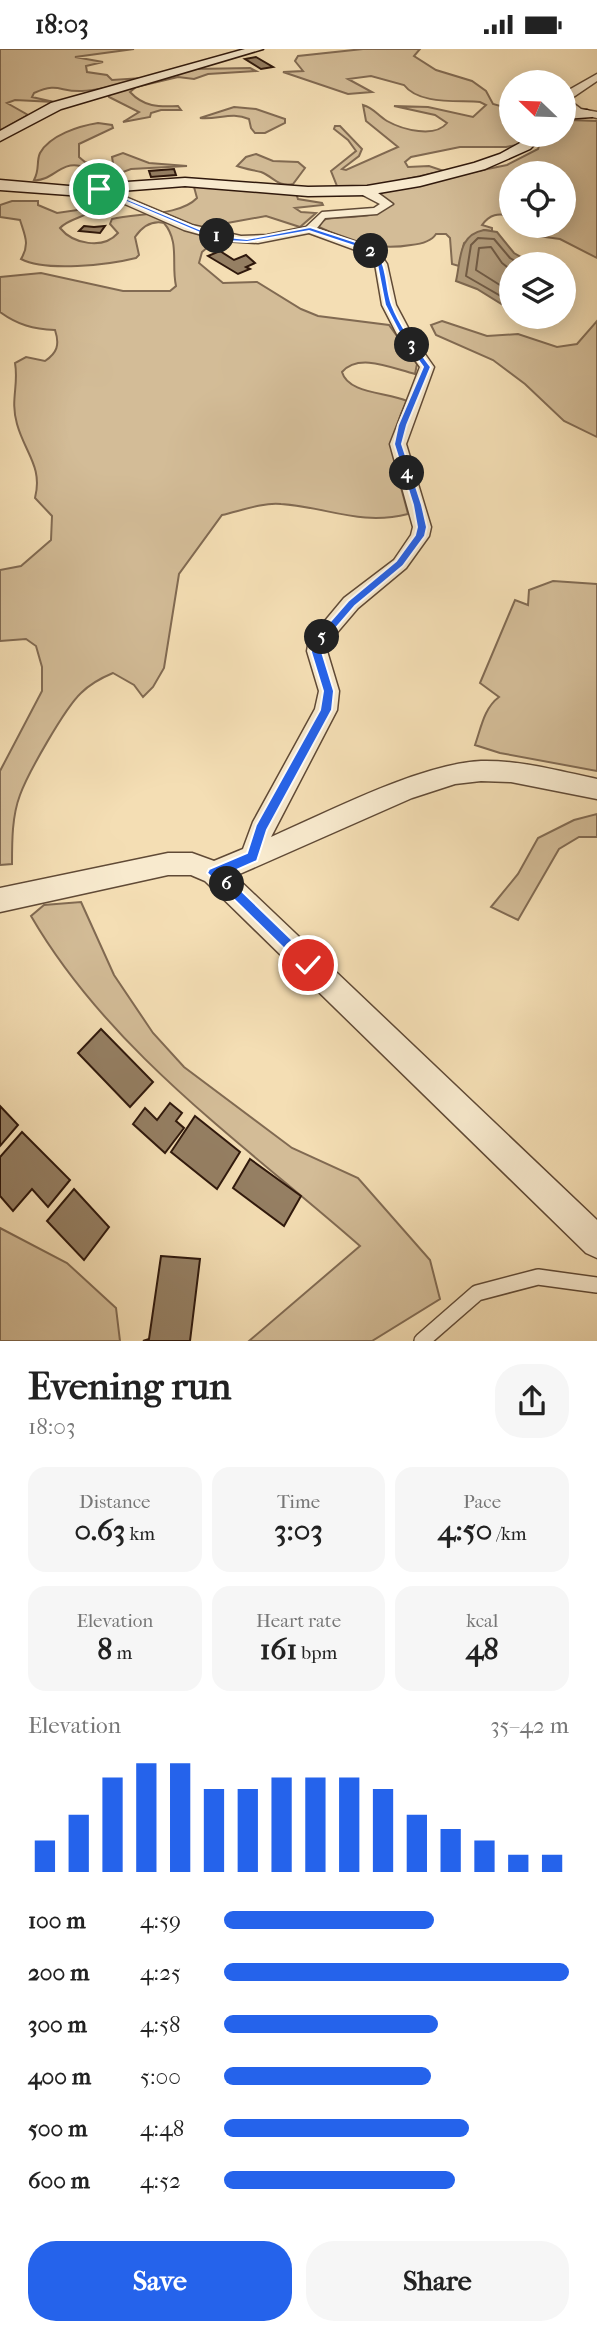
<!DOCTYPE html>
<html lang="en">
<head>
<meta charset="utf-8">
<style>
  body { margin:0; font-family:"IM FELL French Canon",serif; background:#f6f6f6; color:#222; height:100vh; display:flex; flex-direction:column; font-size:26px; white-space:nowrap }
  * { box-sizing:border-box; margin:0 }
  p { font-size:23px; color:#767676 }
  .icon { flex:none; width:38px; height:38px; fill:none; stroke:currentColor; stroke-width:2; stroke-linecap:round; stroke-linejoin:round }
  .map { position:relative; height:1292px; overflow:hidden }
  .details { display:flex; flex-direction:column; background:#fff; flex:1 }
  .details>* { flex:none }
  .needle { width:46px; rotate:293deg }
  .controls { position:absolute; left:499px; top:21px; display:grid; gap:14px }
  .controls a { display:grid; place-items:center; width:77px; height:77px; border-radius:50%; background:#fff; box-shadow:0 4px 18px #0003; font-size:35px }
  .pin { position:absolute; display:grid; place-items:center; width:60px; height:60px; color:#fff; margin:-30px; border:4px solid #fff; border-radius:50%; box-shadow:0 2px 7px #0007 }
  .km { position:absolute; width:35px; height:35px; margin:-18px; border-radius:50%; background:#222; color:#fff; font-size:19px; line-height:35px; text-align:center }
  .round { display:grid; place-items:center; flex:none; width:74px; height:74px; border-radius:28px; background:#f6f6f6 }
  .overview { display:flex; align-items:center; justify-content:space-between; height:119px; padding:0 28px }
  h1 { font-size:38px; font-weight:700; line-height:52px }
  .stats { display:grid; grid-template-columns:repeat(3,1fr); gap:10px; height:119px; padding:7px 28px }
  .stats div { display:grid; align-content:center; border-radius:18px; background:#f6f6f6; text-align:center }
  .stats b { font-size:30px; font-weight:700 }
  .stats small { font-size:19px; font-weight:400 }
  .stats p { font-size:19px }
  .chart { height:196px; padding:14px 28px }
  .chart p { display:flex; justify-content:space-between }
  .chart svg { width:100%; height:126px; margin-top:7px; stroke:#2563eb; stroke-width:6 }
  .button { display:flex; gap:14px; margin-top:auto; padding:14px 28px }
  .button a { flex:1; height:80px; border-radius:28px; background:#2563eb; color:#fff; font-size:28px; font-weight:700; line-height:80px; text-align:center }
  .button a+a { background:#f6f6f6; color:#222 }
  ul { padding:0 28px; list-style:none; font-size:23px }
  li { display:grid; grid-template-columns:112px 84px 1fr; align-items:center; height:52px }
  li i { height:18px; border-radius:9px; background:#2563eb }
  .status { display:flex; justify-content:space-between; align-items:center; height:49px; padding:0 35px; background:#fff; direction:ltr }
  .status svg { height:19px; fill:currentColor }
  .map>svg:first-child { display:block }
  .green { fill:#d3bc97; stroke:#816a52; stroke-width:2 }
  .water { fill:#b19b7b; stroke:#7d674f; stroke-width:2 }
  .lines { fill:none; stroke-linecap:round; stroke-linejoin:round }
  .shore { stroke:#705a44; stroke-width:2 }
  .building { fill:#957f63; stroke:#2f180c; stroke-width:2 }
  .lane-casing { stroke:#604a36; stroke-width:18 }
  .street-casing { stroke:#604a36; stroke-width:3 }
  .secondary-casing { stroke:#2f180c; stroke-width:3 }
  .lane { stroke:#f8eace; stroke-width:15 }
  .street { fill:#f8eace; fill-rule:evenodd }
  .secondary { fill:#f8eace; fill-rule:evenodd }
  .route { fill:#2563eb; stroke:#fff; stroke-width:2 }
</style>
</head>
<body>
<div class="status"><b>18:03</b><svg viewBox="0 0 49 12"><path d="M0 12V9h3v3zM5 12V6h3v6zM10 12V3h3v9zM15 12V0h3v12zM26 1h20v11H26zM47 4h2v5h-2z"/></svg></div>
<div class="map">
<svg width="597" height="1292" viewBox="0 0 597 1292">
  <rect width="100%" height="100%" fill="#f4deb4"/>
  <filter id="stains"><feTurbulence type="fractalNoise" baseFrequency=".00286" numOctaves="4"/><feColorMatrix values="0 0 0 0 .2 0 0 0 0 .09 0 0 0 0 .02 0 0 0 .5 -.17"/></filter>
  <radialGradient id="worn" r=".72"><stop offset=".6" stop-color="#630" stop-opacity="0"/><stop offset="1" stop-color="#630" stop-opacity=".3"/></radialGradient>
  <!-- green -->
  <path class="green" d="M0 0H134L75 8 103 13 86 17 87 23 107 26 112 31 143 29C123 34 103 41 82 42 59 43 59 33 34 44L32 48 54 53 15 51 7 54 28 66 0 82Z
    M363 0H420L414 7 436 21 472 32 486 42 493 55 511 60V86H531L517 96 506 98H460L411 108 405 113 408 118 429 117 444 122 384 135 342 140 337 137 331 122 356 102 348 91 334 80 335 77H340L362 100 359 107 342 120 346 121 398 98 366 72 363 56C374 59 378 67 387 72 403 81 435 89 447 74L435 66 394 57 428 58 473 68 486 56 480 53C458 51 419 56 404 36L371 27 348 30 372 43 348 45 283 23 303 22 295 12 298 7Z
    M250 19 256 22 208 25 194 30 178 28 136 38 130 43C144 58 158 58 178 57L181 61H161L151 64 150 68 123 73 139 63 109 48 108 44 194 20Z
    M234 58 256 60 285 70V74L265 84H255L251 79 249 70C232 62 218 71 200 69Z
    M569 71 597 72V209L560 190 538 187 529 177H564V124H511V167C498 164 490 165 482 176L492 179V182L484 181 464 194 459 217 452 215 450 189 446 185H436C431 193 421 195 411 196 377 202 350 193 319 178L320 174 326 170C347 166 377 172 390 154L375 143 507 116 538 100 543 86H564V73Z
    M98 74 112 76 113 79 79 95V108L85 113 109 117 113 114 112 108 123 104 149 114 187 117 131 120 107 129 80 124V117C61 112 51 133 34 131 40 120 36 113 40 104 50 86 79 77 98 74Z
    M256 105 273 112 298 113 305 119 293 135C277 138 274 128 261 123 253 121 245 120 237 117L246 108Z
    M200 136 296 144 298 150 322 154 323 156 295 159 301 163 316 164 300 178 266 167 211 177 201 185 215 192 202 203 199 214 223 234 257 233 301 260 318 267 389 276 417 315 415 325C394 320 359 303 342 323 348 345 388 343 407 352 383 398 397 419 408 465 360 477 327 458 281 455 263 453 240 462 222 466L179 525 164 619 153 638 143 648 134 636 113 624C101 629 91 634 81 644 65 659 28 724 20 746 12 767 12 792 12 815L0 816V722L42 642V618L36 597 26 590 0 592V521L21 517 51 491 52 467 35 449C43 418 25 404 17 375 10 351 19 336 15 314L26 308 45 312C57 304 60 296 55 281 33 280 18 276 0 263V228L41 224 123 242H170L176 237C171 215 180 193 164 174 151 171 142 178 135 188L139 206 136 209C108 216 46 223 21 210 30 195 25 187 20 171L0 168V156L12 152H38V156L57 164 91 159 93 161C83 169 68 170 60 179 73 195 103 201 118 184L110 175 112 170C138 164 180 167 197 149L194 138Z
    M442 272 487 287 518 285 557 298 577 295 597 272V388L564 372 525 335 493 311 436 286 431 276Z
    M553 532 597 535V722L500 704 475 696C481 679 484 659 499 648L480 634 515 551 528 556 529 541Z
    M597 765V788H579L559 800 518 871 491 858 518 825 538 789 574 771Z
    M81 853 114 926 153 984 184 1018 292 1099 358 1129 430 1211 440 1250 372 1292H249L360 1197C244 1095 110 1003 31 867L44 856Z
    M0 1179 67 1214 116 1259 120 1292H0Z"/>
  <!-- water -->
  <path class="water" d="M484 181 497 183 514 204 526 211 548 215H511V261L477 240 456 232C461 210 458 186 484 181Z"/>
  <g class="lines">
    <!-- shore -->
    <path class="shore" d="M511 221 502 214 491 198 479 199 476 221 511 243
      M511 253 466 227 471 196 478 189 494 190 510 209 520 215"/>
  </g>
  <!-- building -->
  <path class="building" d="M256 8 273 18 261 20 245 10Z
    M174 120 176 126 151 128 149 122Z
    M84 177 94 178 105 177 100 184 79 182Z
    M220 202 234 211 246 206 255 214 246 218 250 220 238 225 208 207Z
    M101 980 153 1033 130 1058 78 1004Z
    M170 1054 182 1064 176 1072 184 1079 165 1104 133 1075 145 1059 157 1071Z
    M0 1057 18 1076 0 1097Z
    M195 1067 240 1103 217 1140 171 1103Z
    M22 1083 70 1131 48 1158 32 1140 13 1162 0 1147V1108Z
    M250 1110 301 1147 284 1177 233 1139Z
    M74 1140 109 1178 84 1211 47 1172Z
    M161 1207 200 1210 190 1292H143L149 1290Z"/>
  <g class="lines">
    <!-- lane casing -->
    <g class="lane-casing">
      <path id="lane" d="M422 1292 477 1244 538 1228 597 1236"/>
    </g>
    <!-- street casing -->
    <g class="street-casing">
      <path id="street" d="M597 25V32L569 51 581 60 597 63V69L575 64 564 56V46L567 42Z
        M99 137 192 176 241 187 267 186 306 178 322 163 374 159 380 155 359 144 358 142 363 139 378 144 393 155 377 165 325 169 317 179 377 200 387 215 396 256 413 288 434 318 406 395 431 478 429 487 406 519 358 559 329 593 327 602 339 642 337 661 271 788C328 763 420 715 481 712 520 711 559 722 597 730V750L511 733 481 732 455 735 412 749 235 827 597 1171V1209L586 1204 205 832 191 826H168L0 863V839L168 804H192L214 812 243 800 253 773 315 660 319 642 307 602 309 591 344 549 394 511 411 486 413 478 390 395 420 318 399 289 382 256 375 215 369 206 309 184 258 194 224 192 184 181 95 142 94 140Z"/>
    </g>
    <!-- secondary casing -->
    <g class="secondary-casing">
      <path id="secondary" d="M245 0H263L61 60 0 92V82L51 54Z
        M587 61 594 65 592 68 564 70V62Z
        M529 86H544L530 100 485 120 420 137 367 146 308 147 185 137 69 146 0 141V131L69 137 185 129 308 138 367 137 420 128 474 114 500 105 520 94Z"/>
    </g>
    <!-- lane -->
    <use href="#lane" class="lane"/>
    <!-- street -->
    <use href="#street" class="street"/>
    <!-- secondary -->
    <use href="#secondary" class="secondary"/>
  </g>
  <!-- route -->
  <path class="route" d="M101 139 204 182 227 188 247 190 310 178 368 197C390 210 384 235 392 256 401 279 417 299 431 318L407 376 402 395 422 456 427 478 425 487 403 517 355 557 324 593 322 603 334 642 332 661 267 781 257 812 225 826 313 911 316 916 313 921 308 923 207 824 209 820 247 804 256 776 320 661 323 642 311 603 314 591 348 552 396 512 415 486 417 478 413 456 394 395 398 376 423 318 402 289 385 256 377 215 371 205 363 200 309 182 247 193 227 192 200 184 96 140Z"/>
  <rect width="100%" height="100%" filter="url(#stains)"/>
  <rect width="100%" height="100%" fill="url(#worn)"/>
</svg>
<div class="controls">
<a><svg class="needle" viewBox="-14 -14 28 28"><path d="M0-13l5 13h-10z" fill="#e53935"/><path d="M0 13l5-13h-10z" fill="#767676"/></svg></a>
<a><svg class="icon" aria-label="locate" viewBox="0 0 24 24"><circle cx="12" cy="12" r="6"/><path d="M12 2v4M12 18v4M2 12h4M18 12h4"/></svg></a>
<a><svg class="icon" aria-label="layers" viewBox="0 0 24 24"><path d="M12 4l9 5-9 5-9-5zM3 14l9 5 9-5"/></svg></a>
</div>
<div class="pin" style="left:99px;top:140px;background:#1e9e55"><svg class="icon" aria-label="arrive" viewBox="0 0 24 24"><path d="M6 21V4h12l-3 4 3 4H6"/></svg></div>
<div class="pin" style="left:308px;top:916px;background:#d93025"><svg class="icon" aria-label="check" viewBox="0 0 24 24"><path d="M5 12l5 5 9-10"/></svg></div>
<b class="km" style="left:217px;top:187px">1</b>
<b class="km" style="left:371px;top:202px">2</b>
<b class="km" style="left:412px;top:296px">3</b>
<b class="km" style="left:407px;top:424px">4</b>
<b class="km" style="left:322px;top:588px">5</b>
<b class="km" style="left:227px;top:835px">6</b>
</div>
<section class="details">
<div class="overview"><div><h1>Evening run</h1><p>18:03</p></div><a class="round"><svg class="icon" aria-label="share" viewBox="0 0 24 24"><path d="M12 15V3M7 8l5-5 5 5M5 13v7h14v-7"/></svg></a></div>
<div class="stats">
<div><p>Distance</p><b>0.63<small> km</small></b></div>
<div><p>Time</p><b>3:03</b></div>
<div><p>Pace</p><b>4:50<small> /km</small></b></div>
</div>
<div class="stats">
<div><p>Elevation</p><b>8<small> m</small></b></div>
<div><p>Heart rate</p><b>161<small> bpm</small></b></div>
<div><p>kcal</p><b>48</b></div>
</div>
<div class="chart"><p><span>Elevation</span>35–42 m</p>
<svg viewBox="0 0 160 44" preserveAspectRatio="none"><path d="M5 44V33M15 44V24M25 44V11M35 44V6M45 44V6M55 44V15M65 44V15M75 44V11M85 44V11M95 44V11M105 44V15M115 44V24M125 44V29M135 44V33M145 44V38M155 44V38"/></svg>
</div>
<ul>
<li><b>100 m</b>4:59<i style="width:61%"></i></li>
<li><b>200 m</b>4:25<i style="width:100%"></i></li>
<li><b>300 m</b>4:58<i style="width:62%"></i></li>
<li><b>400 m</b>5:00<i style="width:60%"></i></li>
<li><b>500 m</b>4:48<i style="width:71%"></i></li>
<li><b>600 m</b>4:52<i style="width:67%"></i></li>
</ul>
<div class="button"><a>Save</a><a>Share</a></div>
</section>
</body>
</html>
